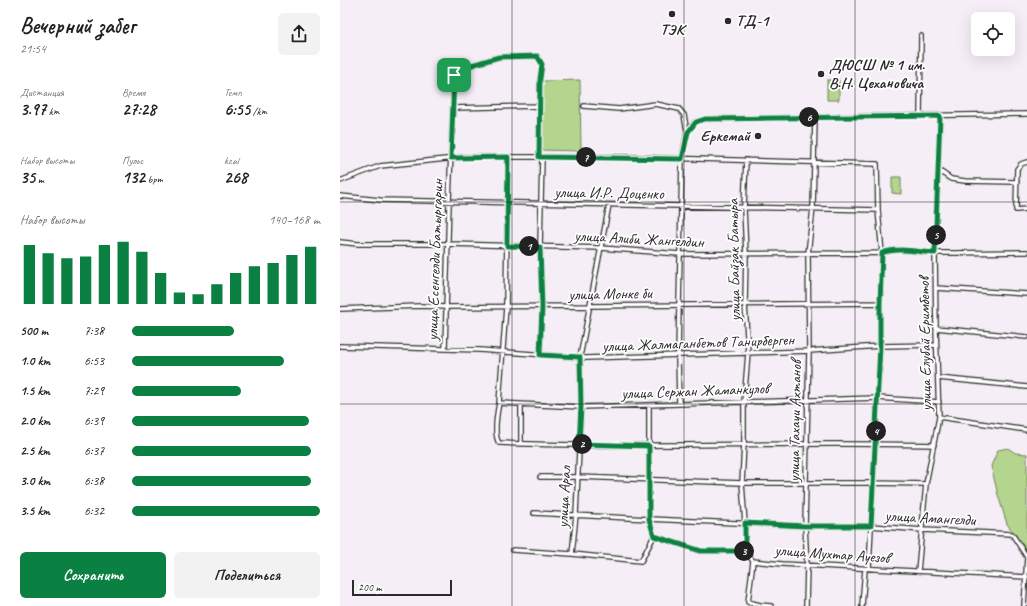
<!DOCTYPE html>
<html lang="ru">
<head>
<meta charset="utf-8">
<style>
  body { margin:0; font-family:Caveat,sans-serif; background:#f2f2f2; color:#222; height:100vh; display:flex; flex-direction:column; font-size:15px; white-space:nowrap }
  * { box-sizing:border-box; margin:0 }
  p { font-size:13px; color:#767676 }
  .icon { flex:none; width:22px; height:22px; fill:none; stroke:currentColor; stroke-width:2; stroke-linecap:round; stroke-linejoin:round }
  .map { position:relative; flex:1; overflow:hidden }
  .sheet { display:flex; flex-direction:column; background:#fff; width:340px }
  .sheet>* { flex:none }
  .buttons { position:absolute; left:631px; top:12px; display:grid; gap:8px }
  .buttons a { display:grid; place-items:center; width:44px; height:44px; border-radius:6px; background:#fff; box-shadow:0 4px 16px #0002; font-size:20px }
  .scale { position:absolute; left:12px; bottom:10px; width:100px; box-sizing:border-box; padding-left:4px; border:2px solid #2b2b2b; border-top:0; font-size:11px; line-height:14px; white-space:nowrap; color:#2b2b2b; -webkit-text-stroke:3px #fff; paint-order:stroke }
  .pin { position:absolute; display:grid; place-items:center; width:34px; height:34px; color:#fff; margin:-17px; border-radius:8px; box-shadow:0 2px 6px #0006 }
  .km { position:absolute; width:20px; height:20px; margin:-10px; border-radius:50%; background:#222; color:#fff; font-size:11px; line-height:20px; text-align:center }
  .round { display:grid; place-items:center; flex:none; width:42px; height:42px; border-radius:6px; background:#f2f2f2 }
  .overview { display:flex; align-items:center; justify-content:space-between; height:68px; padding:0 20px }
  h1 { font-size:22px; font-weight:700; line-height:30px }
  .metrics { display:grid; grid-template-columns:repeat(3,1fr); gap:6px; height:68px; padding:4px 20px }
  .metrics div { display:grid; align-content:center }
  .metrics b { font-size:17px; font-weight:700 }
  .metrics small { font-size:11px; font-weight:400 }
  .metrics p { font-size:11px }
  .chart { height:112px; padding:8px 20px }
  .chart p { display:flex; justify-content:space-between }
  .chart svg { width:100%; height:72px; margin-top:4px; stroke:#0b8043; stroke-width:6 }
  .action { display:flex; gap:8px; margin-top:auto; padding:8px 20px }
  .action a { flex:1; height:46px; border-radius:6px; background:#0b8043; color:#fff; font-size:16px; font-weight:700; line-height:46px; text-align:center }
  .action a+a { background:#f2f2f2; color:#222 }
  ul { padding:0 20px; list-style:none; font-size:13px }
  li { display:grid; grid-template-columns:64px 48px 1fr; align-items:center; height:30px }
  li i { height:10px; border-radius:5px; background:#0b8043 }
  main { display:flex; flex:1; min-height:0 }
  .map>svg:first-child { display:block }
  .green { fill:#b4d58e; stroke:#70805c }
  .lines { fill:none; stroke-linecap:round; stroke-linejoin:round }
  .minor-casing { stroke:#2b2b2b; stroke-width:6 }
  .minor { stroke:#fff; stroke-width:3.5 }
  .route-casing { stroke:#fff; stroke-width:8 }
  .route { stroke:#0b8043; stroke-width:5 }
  .grid { fill:none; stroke:#2b2b2b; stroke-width:1; stroke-opacity:0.55 }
  .poi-dot { fill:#2b2b2b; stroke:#fff; stroke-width:1.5 }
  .labels { text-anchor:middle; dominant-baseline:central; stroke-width:3.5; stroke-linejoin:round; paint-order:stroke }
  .poi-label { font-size:16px; font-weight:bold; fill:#2b2b2b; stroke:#fff; text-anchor:start }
  .street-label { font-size:16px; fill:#2b2b2b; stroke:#fff }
</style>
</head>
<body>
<main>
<section class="sheet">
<div class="overview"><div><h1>Вечерний забег</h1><p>21:54</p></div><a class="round"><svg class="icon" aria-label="share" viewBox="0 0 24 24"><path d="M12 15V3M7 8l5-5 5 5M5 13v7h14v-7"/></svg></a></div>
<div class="metrics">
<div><p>Дистанция</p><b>3.97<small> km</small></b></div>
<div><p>Время</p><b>27:28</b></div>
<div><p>Темп</p><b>6:55<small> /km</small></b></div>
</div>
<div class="metrics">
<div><p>Набор высоты</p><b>35<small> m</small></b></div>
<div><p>Пульс</p><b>132<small> bpm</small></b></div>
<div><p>kcal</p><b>268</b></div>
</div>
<div class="chart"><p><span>Набор высоты</span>140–168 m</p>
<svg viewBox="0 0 160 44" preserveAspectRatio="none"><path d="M5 44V8M15 44V13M25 44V16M35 44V15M45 44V8M55 44V6M65 44V12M75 44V25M85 44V37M95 44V38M105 44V32M115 44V25M125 44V21M135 44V19M145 44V14M155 44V9"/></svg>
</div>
<ul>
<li><b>500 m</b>7:38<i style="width:54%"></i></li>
<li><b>1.0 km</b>6:53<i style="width:81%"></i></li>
<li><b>1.5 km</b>7:29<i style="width:58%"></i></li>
<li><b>2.0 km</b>6:39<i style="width:94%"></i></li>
<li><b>2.5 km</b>6:37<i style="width:95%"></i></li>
<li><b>3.0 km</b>6:38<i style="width:95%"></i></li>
<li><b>3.5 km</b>6:32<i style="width:100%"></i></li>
</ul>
<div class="action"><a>Сохранить</a><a>Поделиться</a></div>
</section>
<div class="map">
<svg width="687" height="606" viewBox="0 0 687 606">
  <rect width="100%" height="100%" fill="#f5eef6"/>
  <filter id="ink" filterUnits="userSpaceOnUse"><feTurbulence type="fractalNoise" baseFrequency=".025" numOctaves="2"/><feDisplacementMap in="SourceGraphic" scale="8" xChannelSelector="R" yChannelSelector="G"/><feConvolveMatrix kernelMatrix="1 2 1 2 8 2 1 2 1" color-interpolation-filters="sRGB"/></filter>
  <g filter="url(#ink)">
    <!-- green -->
    <path class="green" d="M240 80 241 151 200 150 202 81Z
      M487 80H499V100H487Z
      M552 177H561V194L552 193Z
      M668 448 675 453 687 454V551L667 524 658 495 651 466 658 450Z"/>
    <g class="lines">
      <!-- minor casing -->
      <g class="minor-casing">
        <path id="minor" d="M244 106 279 109 316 104 339 109 344 115 347 132
          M113 108 199 106
          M580 116 581 36
          M168 157 166 307 159 403C157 413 153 434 159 443 304 449 449 441 594 445
          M687 162 681 164 677 169 676 210 687 209
          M598 170 611 179 625 181 677 182
          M0 181 40 166 125 157H286L537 164 538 210 542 253 540 303V346L529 569
          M0 196 40 200 538 210
          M0 242 18 244H108L261 248 340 254 542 253C560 246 579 253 597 253 627 253 657 252 687 252
          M596 288 687 294
          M0 309 80 306 106 307 249 306 540 303
          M596 328 687 337
          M0 346 140 350 246 358 469 351 540 346 596 345
          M105 349 109 202 114 75 118 69 159 57 197 56 202 64 200 79 199 157
          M200 355 202 307 200 247 202 157
          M598 378 687 387
          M159 403 241 407 537 398 599 402
          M339 404 338 355 342 159 347 132 355 122 365 119 687 114
          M181 405V444
          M309 405V519L314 536
          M599 417 687 430
          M200 477H237L402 483H532L586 484
          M194 513 309 519 465 526H531L583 530 672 534 687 557
          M314 536 361 551H405L413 561 442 564 687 577
          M173 550 232 554 301 561 314 536
          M405 551V523L402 483 404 443V402L408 353 405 304 406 254 404 208 406 160
          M232 554 236 515 241 407 240 357 269 205
          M413 561 408 602 420 605 431 606
          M578 571 586 484 599 417 596 328 595 253 600 116
          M466 606 467 566 465 526 469 351 468 254 473 208 475 117
          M522 606 525 569
          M684 606 687 557"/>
      </g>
      <!-- minor -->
      <use href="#minor" class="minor"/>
    </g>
  </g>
  <g class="lines" filter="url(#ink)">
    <!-- route casing -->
    <g class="route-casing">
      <path id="route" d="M197 56 202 64 200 79 199 157 342 159 348 132 356 122 365 119 600 116 595 253C578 252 559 247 542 253L540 303V346L531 526H465L405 523V551H361L314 536 309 519V446L239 444 241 407 240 357 200 355 202 307 200 247 167 246 168 157 111 158 114 75 118 69 159 57Z"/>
    </g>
    <!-- route -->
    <use href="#route" class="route"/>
  </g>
  <!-- grid -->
  <path class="grid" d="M172 0V606M344 0V606M515 0V606M0 202H687M0 404H687"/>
  <!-- markers -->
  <g class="poi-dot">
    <circle cx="332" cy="14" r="4"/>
    <circle cx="388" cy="21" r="4"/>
    <circle cx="481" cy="74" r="4"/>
    <circle cx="418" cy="136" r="4"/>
  </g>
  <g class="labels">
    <!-- poi labels -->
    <g class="poi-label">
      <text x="396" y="21">ТД-1</text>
      <text x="332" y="30" text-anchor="middle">ТЭК</text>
      <text x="489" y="65">ДЮСШ № 1 им.<tspan x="489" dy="18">В.Н. Цехановича</tspan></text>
      <text x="410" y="136" text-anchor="end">Еркемай</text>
    </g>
    <!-- street labels -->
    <g class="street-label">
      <text transform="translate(269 193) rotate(1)">улица И.Р. Доценко</text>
      <text transform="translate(299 239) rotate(3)">улица Алиби Жангелдин</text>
      <text transform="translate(95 260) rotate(-88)">улица Есенгелди Батыргарин</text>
      <text transform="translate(394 260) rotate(-91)">улица Байзак Батыра</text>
      <text transform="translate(270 294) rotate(-1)">улица Монке би</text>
      <text transform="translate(358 343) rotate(-2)">улица Жалмаганбетов Танирберген</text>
      <text transform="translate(585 344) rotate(-91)">улица Елубай Еримбетов</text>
      <text transform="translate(355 391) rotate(-2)">улица Сержан Жаманкулов</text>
      <text transform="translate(455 421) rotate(-89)">улица Тахауи Ахтанов</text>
      <text transform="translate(224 497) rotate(-87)">улица Арал</text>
      <text transform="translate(590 518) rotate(3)">улица Амангелди</text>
      <text transform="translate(492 554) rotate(4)">улица Мухтар Ауезов</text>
    </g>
  </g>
</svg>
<div class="buttons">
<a><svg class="icon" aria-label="locate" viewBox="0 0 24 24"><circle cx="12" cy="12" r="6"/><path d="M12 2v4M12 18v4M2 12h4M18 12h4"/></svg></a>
</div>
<div class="scale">200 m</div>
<div class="pin" style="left:114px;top:75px;background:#1e9e55"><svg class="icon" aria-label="arrive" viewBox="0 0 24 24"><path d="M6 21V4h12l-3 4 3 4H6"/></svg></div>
<b class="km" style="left:189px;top:246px">1</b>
<b class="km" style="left:242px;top:444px">2</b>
<b class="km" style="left:404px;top:551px">3</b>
<b class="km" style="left:536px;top:431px">4</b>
<b class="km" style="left:596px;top:235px">5</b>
<b class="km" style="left:469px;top:117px">6</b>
<b class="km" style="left:246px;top:157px">7</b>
</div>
</main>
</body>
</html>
